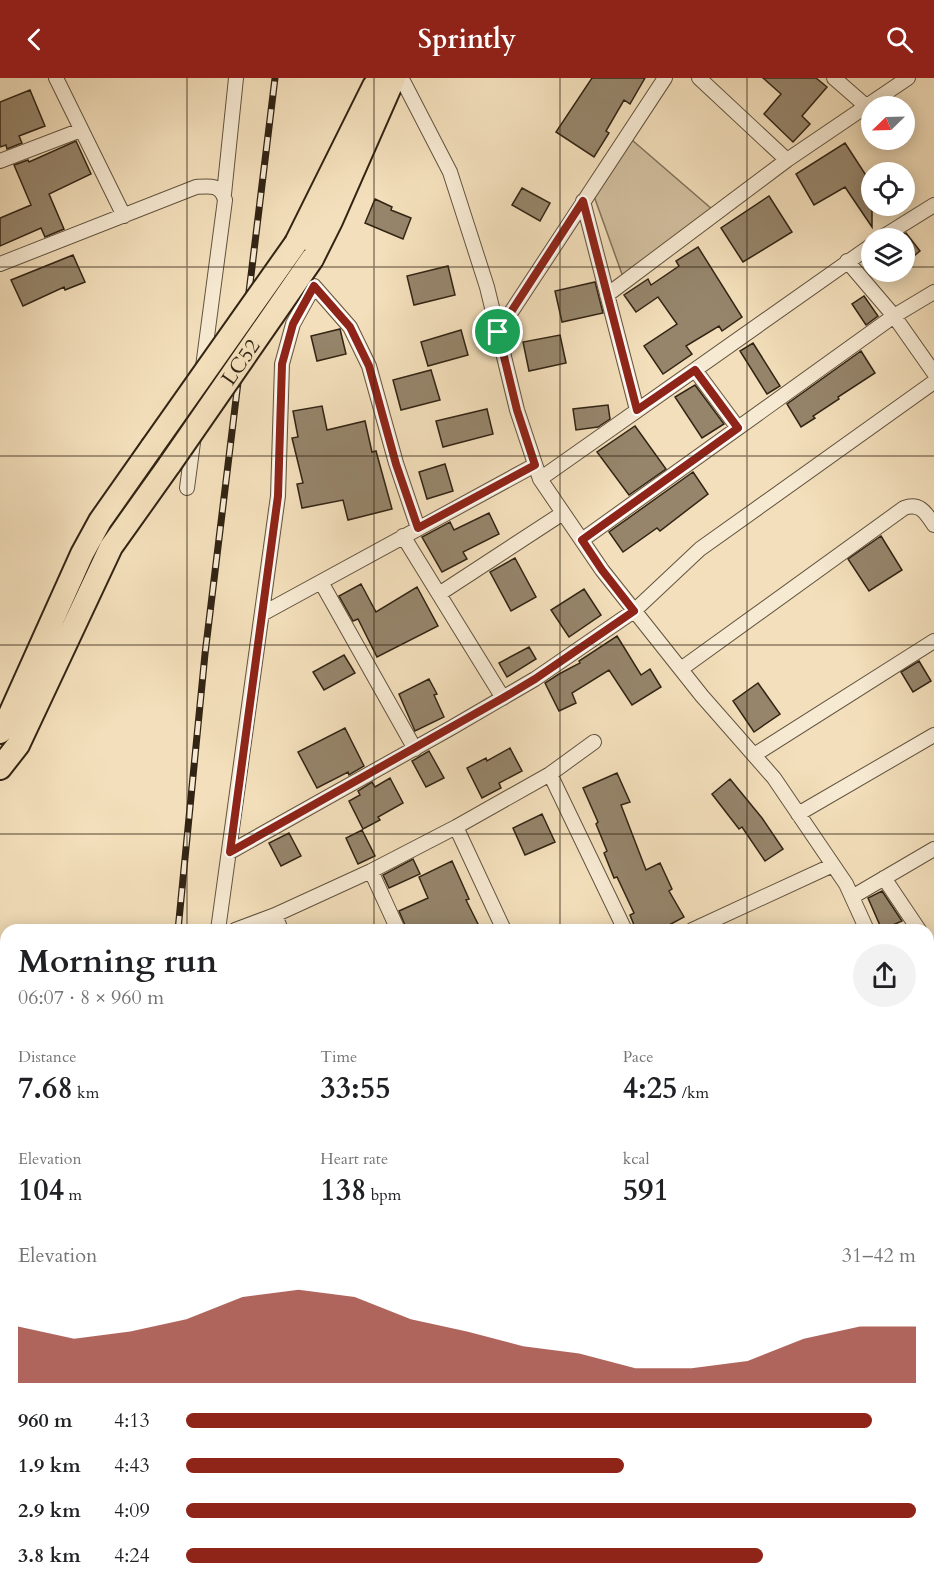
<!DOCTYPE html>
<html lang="en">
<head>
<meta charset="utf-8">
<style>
  body { margin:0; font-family:Cardo,serif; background:#f2f2f2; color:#202124; height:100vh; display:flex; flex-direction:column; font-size:22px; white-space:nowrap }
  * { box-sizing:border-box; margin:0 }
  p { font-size:20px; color:#757577 }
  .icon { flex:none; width:33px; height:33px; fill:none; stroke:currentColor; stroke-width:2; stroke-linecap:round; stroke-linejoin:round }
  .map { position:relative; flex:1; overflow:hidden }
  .drawer { position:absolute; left:0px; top:846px; width:934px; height:666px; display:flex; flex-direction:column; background:#fff; border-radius:18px 18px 0 0; box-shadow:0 3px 15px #0003 }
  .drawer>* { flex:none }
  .needle { width:39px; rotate:247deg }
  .buttons { position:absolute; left:861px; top:18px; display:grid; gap:12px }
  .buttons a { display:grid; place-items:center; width:54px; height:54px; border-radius:50%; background:#fff; box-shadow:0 3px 15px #0003; font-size:30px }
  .pin { position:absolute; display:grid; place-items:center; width:51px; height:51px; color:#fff; margin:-26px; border:3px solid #fff; border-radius:50%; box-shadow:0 2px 6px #0007 }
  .round { display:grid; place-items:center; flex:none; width:63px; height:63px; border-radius:32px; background:#f2f2f2 }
  .head { display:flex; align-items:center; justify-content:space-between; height:102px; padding:0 18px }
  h1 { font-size:33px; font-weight:700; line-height:45px }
  .stats { display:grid; grid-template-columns:repeat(3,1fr); gap:9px; height:102px; padding:6px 18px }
  .stats div { display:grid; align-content:center }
  .stats b { font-size:30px; font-weight:700 }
  .stats small { font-size:16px; font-weight:400 }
  .stats p { font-size:16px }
  .chart { height:168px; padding:12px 18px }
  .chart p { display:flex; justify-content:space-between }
  .chart svg { width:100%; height:108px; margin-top:6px; fill:#8f2418; opacity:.7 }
  ul { padding:0 18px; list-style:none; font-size:20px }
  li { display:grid; grid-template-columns:96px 72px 1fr; align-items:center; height:45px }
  li i { height:15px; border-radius:8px; background:#8f2418 }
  header { display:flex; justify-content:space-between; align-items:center; height:78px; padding:0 18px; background:#8f2418; color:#fff; font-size:27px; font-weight:700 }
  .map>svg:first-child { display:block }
  .green { fill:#d2bf9f; stroke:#82725a; stroke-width:1.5 }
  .building { fill:#96856b; stroke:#322414; stroke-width:1.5 }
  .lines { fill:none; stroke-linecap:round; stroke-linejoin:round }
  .street-casing { stroke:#62533e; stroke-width:16 }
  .primary-casing { stroke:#322414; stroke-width:26 }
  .street { stroke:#f7ead3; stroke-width:14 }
  .primary { stroke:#f3dfbb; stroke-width:22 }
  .rail-casing { stroke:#322414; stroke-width:7 }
  .rail { stroke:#f7ead3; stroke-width:4.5; stroke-dasharray:14; stroke-linecap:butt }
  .primary-bridge-casing { stroke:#322414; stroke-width:26; stroke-linecap:butt }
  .primary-bridge { stroke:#f3dfbb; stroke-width:22 }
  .route-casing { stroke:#fff; stroke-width:12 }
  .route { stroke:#8f2418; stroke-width:8 }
  .grid { fill:none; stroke:#322414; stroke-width:1.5; stroke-opacity:0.55 }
  .labels { text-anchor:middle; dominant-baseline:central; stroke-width:6; stroke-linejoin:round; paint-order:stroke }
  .street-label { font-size:21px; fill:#322414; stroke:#f7ead3 }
</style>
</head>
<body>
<header><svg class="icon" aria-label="back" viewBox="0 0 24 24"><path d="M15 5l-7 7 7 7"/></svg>Sprintly<svg class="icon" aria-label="search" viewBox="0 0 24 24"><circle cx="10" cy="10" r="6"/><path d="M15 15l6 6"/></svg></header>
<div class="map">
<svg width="934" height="1512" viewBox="0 0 934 1512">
  <rect width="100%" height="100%" fill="#f3dfbb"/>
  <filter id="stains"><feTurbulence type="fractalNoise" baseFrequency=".00333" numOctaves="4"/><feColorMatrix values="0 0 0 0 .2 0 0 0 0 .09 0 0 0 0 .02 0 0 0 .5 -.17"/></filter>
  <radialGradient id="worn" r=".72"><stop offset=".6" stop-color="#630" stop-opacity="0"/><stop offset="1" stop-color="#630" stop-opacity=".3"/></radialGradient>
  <!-- green -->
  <path class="green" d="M632 62 713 132 623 199 594 118Z"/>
  <!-- building -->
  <path class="building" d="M592 0H645L630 26 624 22 606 53 609 55 594 79 556 54Z
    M763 0H816L827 9 802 38 810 46 793 64 764 36 781 16Z
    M30 12 45 48 19 58 22 65 7 71 6 67 0 69V24Z
    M76 63 91 96 49 116 64 151 45 159 41 150 0 168V140L31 127 14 87 28 82 29 84Z
    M845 65 867 99 872 96V149L845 109 814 127 796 96Z
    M522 110 550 125 540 143 512 127Z
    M769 118 792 154 743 184 721 150Z
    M375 121 392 129 391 132 411 140 403 161 365 145Z
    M906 155 920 173 904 186V156Z
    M698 169 742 239 722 253 719 248 686 268 692 276 663 296 644 268 677 246 658 219 636 234 624 217 648 201 651 207 679 188 676 183Z
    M73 177 85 204 65 212 64 209 23 228 11 202Z
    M448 188 455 217 414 227 407 198Z
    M595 204 603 235 562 244 555 213Z
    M864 218 878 238 866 247 852 226Z
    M340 251 346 276 317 283 311 258Z
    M461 252 468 277 428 288 421 264Z
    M560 257 566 285 529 293 523 264Z
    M753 265 780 308 767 316 740 273Z
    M861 273 875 295 838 319 839 321 813 338 815 340 801 349 787 326Z
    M431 292 440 322 401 332 393 302Z
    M695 307 724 346 702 360 675 319Z
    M608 327 610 341 598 349 576 352 573 331Z
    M322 328 327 352 365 343 372 374 376 373 392 431 348 442 343 422 302 430 297 406 303 405 292 360 298 359 293 333Z
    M487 331 493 356 443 369 436 343Z
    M635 348 666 391 629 417 597 374Z
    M445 386 453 413 427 421 419 394Z
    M693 394 708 416 660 453 657 450 623 474 609 454Z
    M489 435 499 456 463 474 467 481 442 494 422 459 450 444 454 452Z
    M881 458 902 492 869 513 848 481Z
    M515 480 536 519 511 533 490 494Z
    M361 506 376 534 417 509 438 548 377 579 358 541 353 543 339 518Z
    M584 511 601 537 569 559 551 532Z
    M617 558 641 597 650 591 661 609 632 627 609 592 572 615 576 625 559 633 545 605 559 596 580 585 579 583Z
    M529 569 536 581 507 599 499 585Z
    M344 577 355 595 324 612 313 594Z
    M919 583 931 603 913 614 901 594Z
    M429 601 437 616 434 617 444 639 415 653 399 616Z
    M758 605 780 636 754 654 733 623Z
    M345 650 364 688 349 697 348 694 317 710 298 674Z
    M510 670 522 693 499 705 501 710 482 720 467 690 486 680 487 683Z
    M429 673 444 700 426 709 412 683Z
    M617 695 630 724 621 727 646 792 660 785 672 811 669 813 684 839 660 852H636L630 837 634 835 617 799 614 800 604 775 607 773 596 746 598 744 583 710Z
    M390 700 403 725 378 739 380 742 363 751 349 723 360 717 358 713 372 704 375 709Z
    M730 701 762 740 783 771 765 783 742 749 739 751 712 716Z
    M542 736 555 764 525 777 513 750Z
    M362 752 375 778 358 786 346 760Z
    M289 755 301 778 281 788 269 765Z
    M413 781 420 796 389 810 383 797Z
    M452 783 469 821 466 822 481 852H407L399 833 428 820 419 799Z
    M882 813 902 843 882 852 868 820Z"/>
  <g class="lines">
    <!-- street casing -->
    <g class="street-casing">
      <path id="street" d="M56 0 124 138
        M699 0 787 82
        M834 0 866 28
        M404 5 450 94 487 209 517 332 540 401 602 492 702 618 774 700 846 806 867 852
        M0 83 81 52
        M224 116 236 0
        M583 123 637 332
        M881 160 934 127
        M847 183 894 238 934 295
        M0 186 196 109C209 108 221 106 225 122L187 410
        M607 217 787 82 908 0
        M498 254 665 0
        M695 292 738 350
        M540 401 872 167
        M403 458 503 620
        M582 462 894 238 934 214
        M321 504 415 671
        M439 516 563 435
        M262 536 535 387
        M681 591 904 430C920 424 926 435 934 447
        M754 677 934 563
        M550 696 625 852
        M798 736 934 657
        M456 749 504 852
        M230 774 451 650 535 601 634 533 700 471 934 304
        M371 793 398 852
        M884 800 919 852
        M852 819 934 771
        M275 837 281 852
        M218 852 278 418 282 286 293 246 314 208 350 249 369 288 396 385 418 450
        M235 852 275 837 371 793 456 749 550 696 594 664
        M692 852 833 787
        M928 869 934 882
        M0 910 6 926
        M928 1000 934 1014
        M928 1094 934 1092
        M0 1190 6 1206
        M928 1350 934 1348
        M0 1417 6 1432
        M928 1472 934 1470
        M32 1506 33 1512
        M341 1506 344 1512
        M418 1506 420 1512
        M131 1512 132 1506
        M521 1512 536 1506
        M819 1512 834 1506"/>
    </g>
    <!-- primary casing -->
    <g class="primary-casing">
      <path id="primary" d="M296 165 374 8
        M312 181 331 143 394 0
        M0 654 6 645 82 476 100 443 152 369
        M0 690 18 667 111 469 170 386"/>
    </g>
    <!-- street -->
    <use href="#street" class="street"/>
    <!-- primary -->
    <use href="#primary" class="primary"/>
    <!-- rail casing -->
    <g class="rail-casing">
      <path id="rail" d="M178 852 205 576 275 0
        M111 1512 112 1506"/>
    </g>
    <!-- rail -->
    <use href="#rail" class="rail"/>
    <!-- primary-bridge casing -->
    <g class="primary-bridge-casing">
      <g id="primary-bridge">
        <path d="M152 369 296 165"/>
        <path id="s1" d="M170 386 312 181"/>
      </g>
    </g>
    <!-- primary-bridge -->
    <use href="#primary-bridge" class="primary-bridge"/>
  </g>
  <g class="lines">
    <!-- route casing -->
    <g class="route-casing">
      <path id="route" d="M583 123 637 332 695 292 738 350 582 462 602 492 634 533 535 601 503 620 230 774 278 418 282 286 293 246 314 208 350 249 369 288 396 386 418 450 535 387 517 332 498 254Z"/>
    </g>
    <!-- route -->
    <use href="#route" class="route"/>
  </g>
  <!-- grid -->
  <path class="grid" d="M187 0V852M374 0V852M560 0V852M747 0V852M0 189H872M904 189H934M0 378H934M0 567H934M0 756H934M0 945H6M928 945H934M0 1134H6M928 1134H934M0 1323H6M928 1323H934M187 1506V1512M374 1506V1512M560 1506V1512M747 1506V1512"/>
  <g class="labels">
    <!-- street labels -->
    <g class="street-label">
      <text stroke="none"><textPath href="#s1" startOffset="124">LC52</textPath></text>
    </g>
  </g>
  <rect width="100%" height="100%" filter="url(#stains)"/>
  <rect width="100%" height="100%" fill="url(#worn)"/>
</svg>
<div class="buttons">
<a><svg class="needle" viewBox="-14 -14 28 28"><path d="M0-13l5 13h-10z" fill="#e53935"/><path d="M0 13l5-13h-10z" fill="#757577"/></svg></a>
<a><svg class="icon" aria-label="locate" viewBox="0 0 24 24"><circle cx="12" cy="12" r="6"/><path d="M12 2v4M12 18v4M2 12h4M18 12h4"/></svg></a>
<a><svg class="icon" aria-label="layers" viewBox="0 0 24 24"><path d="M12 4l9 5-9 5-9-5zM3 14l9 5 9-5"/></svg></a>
</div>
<div class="pin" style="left:498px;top:254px;background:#1e9e55"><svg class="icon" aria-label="arrive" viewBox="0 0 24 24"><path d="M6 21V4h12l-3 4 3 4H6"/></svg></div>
<section class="drawer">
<div class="head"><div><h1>Morning run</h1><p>06:07 · 8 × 960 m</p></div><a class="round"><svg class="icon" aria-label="share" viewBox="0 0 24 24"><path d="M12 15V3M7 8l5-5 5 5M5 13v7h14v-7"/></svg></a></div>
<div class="stats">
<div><p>Distance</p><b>7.68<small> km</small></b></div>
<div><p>Time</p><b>33:55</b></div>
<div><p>Pace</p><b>4:25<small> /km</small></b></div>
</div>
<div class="stats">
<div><p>Elevation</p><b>104<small> m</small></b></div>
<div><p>Heart rate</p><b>138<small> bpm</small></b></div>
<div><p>kcal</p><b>591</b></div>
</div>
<div class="chart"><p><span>Elevation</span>31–42 m</p>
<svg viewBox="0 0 160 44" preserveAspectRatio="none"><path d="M0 44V21L10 26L20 23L30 18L40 9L50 6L60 9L70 18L80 23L90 29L100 32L110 38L120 38L130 35L140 26L150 21L160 21V44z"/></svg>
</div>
<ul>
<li><b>960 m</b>4:13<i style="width:94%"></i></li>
<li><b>1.9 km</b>4:43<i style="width:60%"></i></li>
<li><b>2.9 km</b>4:09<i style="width:100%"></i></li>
<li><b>3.8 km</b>4:24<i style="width:79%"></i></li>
</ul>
</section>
</div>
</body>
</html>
